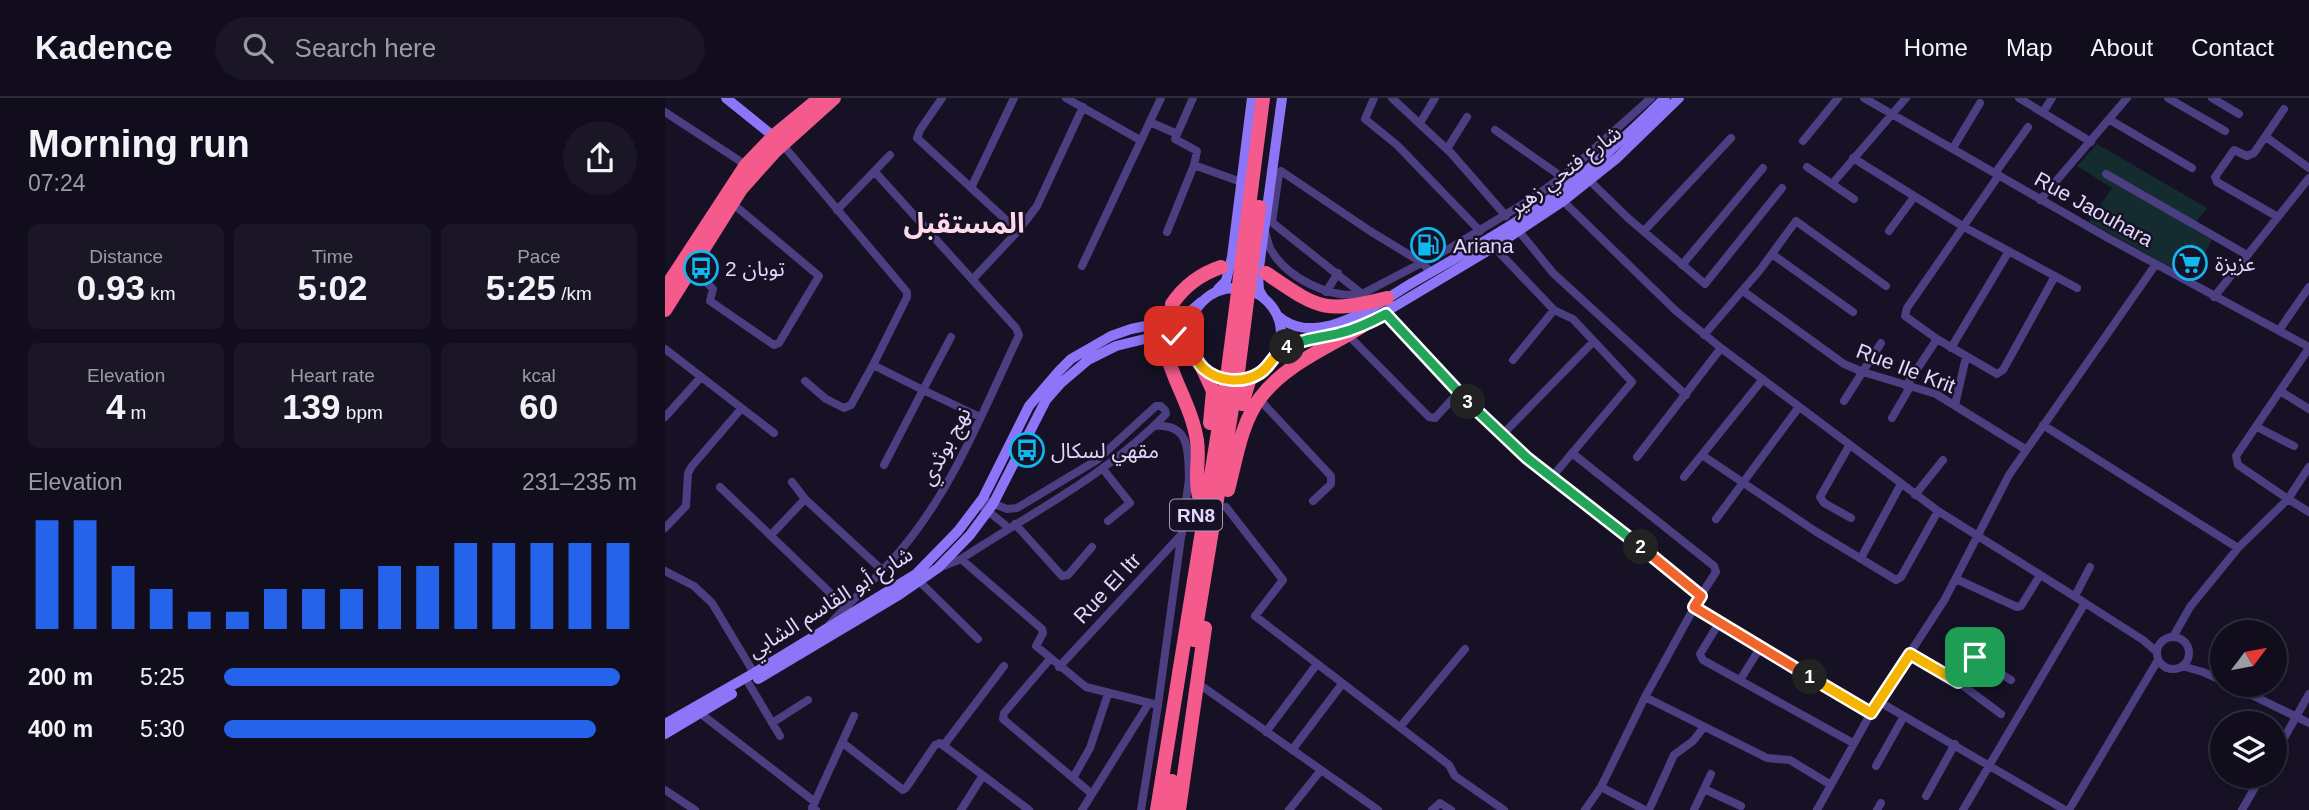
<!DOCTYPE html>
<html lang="en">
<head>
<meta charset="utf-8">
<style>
  body { margin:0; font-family:Arial,"Noto Sans Arabic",sans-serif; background:#1a1625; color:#f1f3f6; height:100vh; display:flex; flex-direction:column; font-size:26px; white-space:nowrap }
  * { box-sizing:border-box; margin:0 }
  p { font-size:23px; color:#9c9ca3 }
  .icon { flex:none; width:38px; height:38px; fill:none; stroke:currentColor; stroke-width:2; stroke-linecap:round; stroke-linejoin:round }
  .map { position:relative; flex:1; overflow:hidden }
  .drawer { display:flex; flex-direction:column; background:#110d1c; width:665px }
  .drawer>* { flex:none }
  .needle { width:46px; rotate:58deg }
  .controls { position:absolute; left:1545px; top:522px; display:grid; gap:14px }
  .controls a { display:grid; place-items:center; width:77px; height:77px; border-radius:50%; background:#110d1c; box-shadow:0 2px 5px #0004,0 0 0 2px #302d3b; font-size:35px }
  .pin { position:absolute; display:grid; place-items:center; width:60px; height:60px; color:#fff; margin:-30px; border-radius:14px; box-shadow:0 4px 10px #0006 }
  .km { position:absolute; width:35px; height:35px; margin:-18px; border-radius:50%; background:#222; color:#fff; font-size:19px; line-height:35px; text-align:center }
  .round { display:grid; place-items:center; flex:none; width:74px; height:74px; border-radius:37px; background:#1a1625 }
  .head { display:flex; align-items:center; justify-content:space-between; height:119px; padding:0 28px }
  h1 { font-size:38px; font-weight:700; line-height:52px }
  .stats { display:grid; grid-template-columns:repeat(3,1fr); gap:10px; height:119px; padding:7px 28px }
  .stats div { display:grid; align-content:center; border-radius:10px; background:#1a1625; text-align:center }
  .stats b { font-size:35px; font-weight:700 }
  .stats small { font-size:19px; font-weight:400 }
  .stats p { font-size:19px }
  .chart { height:196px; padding:14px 28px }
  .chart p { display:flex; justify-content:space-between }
  .chart svg { width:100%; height:126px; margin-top:7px; stroke:#2563eb; stroke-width:6 }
  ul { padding:0 28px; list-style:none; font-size:23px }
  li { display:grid; grid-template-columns:112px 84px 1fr; align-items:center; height:52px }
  li i { height:18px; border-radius:9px; background:#2563eb }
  header { display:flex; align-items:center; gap:42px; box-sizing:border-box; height:98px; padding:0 35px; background:#110d1c; border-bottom:2px solid #302d3b }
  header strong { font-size:33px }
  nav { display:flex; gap:38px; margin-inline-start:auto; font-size:24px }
  .search { width:490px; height:63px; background:#1a1625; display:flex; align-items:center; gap:18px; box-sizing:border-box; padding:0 24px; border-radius:38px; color:#9c9ca3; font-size:26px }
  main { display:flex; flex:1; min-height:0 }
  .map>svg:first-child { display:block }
  .green { fill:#142c2f }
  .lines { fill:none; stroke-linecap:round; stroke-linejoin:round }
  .highway-tunnel { stroke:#352f45; stroke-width:14; stroke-dasharray:14 7; stroke-linecap:butt }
  .street { stroke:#4b3f81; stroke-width:8 }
  .secondary { stroke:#8c75f6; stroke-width:10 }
  .highway { stroke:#f55a8d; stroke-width:14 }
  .split-1-casing { stroke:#fff; stroke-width:14 }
  .split-2-casing { stroke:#fff; stroke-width:14 }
  .split-3-casing { stroke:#fff; stroke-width:14 }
  .split-4-casing { stroke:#fff; stroke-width:14 }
  .split-5-casing { stroke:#fff; stroke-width:14 }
  .split-1 { stroke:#f5b400; stroke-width:9 }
  .split-2 { stroke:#f0652b; stroke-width:9 }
  .split-3 { stroke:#22a559; stroke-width:9 }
  .split-4 { stroke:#22a559; stroke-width:9 }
  .split-5 { stroke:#f5b400; stroke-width:9 }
  .labels { text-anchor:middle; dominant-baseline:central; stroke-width:5; stroke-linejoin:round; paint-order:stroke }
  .shield { fill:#171125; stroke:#a49cbc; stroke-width:2 }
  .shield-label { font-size:19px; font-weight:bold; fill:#e1d8fd }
  .street-label { font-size:21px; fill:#e1d8fd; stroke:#171125 }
  .poi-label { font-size:21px; fill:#e1d8fd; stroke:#171125; text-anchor:start }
  .district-label { font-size:28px; font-weight:bold; fill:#fdd9ea; stroke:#171125 }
</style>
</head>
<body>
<header>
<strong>Kadence</strong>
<div class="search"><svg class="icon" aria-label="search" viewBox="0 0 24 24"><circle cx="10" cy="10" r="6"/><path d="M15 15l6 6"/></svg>Search here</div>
<nav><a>Home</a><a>Map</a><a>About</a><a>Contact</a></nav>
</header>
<main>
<section class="drawer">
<div class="head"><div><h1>Morning run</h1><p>07:24</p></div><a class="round"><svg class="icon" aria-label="share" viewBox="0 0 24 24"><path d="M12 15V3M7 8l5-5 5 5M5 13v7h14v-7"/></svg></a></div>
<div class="stats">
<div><p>Distance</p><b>0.93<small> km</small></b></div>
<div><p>Time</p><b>5:02</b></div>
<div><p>Pace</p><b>5:25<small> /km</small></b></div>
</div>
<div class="stats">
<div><p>Elevation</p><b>4<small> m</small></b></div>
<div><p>Heart rate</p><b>139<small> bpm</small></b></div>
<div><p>kcal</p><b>60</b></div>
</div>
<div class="chart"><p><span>Elevation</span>231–235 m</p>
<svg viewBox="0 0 160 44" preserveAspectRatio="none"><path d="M5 44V6M15 44V6M25 44V22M35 44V30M45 44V38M55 44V38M65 44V30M75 44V30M85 44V30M95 44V22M105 44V22M115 44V14M125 44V14M135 44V14M145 44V14M155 44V14"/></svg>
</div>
<ul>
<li><b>200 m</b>5:25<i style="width:96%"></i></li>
<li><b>400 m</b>5:30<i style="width:90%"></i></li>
</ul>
</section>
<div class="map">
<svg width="1644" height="712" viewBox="0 0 1644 712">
  <rect width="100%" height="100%" fill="#171125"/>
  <!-- green -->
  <path class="green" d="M1432 46 1542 110 1526 130 1547 142 1526 180 1424 124 1447 90 1412 68Z"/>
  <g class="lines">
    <!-- highway-tunnel -->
    <path class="highway-tunnel" d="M499 245 502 217 507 206"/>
    <!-- street -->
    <path class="street" d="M277 0 255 32 252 40 353 133
      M401 0 475 42
      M528 0 510 41 532 53 529 67
      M709 0 700 21 732 47 815 133
      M727 0 786 55 841 118
      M1199 0 1443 140 1644 249
      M1354 0 1426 44
      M1503 0 1560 33
      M1547 0 1574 16
      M0 14 81 67
      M1378 14 1387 0
      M1445 22 1527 70
      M485 24 512 36
      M755 25 770 0
      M830 32 897 79
      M1601 39 1644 70
      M1138 43 1173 0
      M117 46 242 194V199L208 267 258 292 286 239
      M1288 50 1315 5
      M782 51 802 19
      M1188 60 1299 129 1412 190
      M1142 69 1189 101
      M1331 74 1363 29
      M1441 76 1582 157
      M1334 77 1242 210 1240 218 1272 241 1332 276 1338 272 1390 178
      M924 82 963 120 1040 186 1117 90
      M1167 86 1241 0
      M306 90 349 0
      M1375 102 1462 0
      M898 103 1011 213 1056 250 1273 413 1420 505 1298 712
      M172 112 225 57
      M1613 119 1552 84 1550 79 1569 52 1582 58 1589 55 1619 11
      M853 132 888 175 1021 297
      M979 133 1066 40
      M1224 133 1249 99
      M502 134 529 67 576 84
      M600 134C602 139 603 145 605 150 620 179 666 202 697 196L787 149 868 100 902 75 986 0
      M829 149 889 212 908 221 967 284 887 379
      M1107 156 1188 214
      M1017 167 1098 70
      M417 168 496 0
      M27 169 48 191 45 203 109 247 114 245 154 178 67 105
      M308 181 353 133 372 108 418 9
      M1078 193 1179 266 1198 274 1271 296 1360 351
      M661 194 673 175
      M697 196 609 126 607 124 614 76 616 73 705 133 756 164 766 174
      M1549 199 1644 80
      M721 216 793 295 862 360 1036 497 980 599 936 689 920 712
      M1615 231 1644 189
      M683 237 764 319 770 320 793 295
      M1039 237 1095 172 1131 123 1221 188
      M1286 250 1344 153
      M1644 250 1571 358 1573 367 1623 401 1644 369
      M0 251 109 335
      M848 262 889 212
      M140 283 161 301 179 310 186 307 208 267
      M1241 288 1272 241
      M1615 293 1644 311
      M594 301 666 378V386L648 403
      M1179 303 1216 245
      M1290 307 1301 259
      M0 319 36 279
      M1227 320 1245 289
      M1378 327 1573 450
      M1592 329 1629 348
      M837 337 928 244
      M1184 348 1155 399 1159 405 1186 420
      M907 355 1049 468 1051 474 1036 497
      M1037 357 1150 433 1231 482 1236 479 1273 413
      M972 359 1056 250
      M219 367 258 292 315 319
      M438 371 465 405 443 423
      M1019 379 1098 281
      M127 384 140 401 217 472
      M55 389 183 512
      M1250 397 1278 362
      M561 409 618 482 590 518 784 667 790 678 839 712
      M319 410 344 430
      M1051 421 1134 309
      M350 426 397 478 403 477 427 449
      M0 430 21 408 23 375 27 368 76 311
      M106 437 140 401
      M1196 460 1236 386
      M296 461 377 531 378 535 371 548 421 589 493 607
      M276 469 296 461C366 415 442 377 501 316L500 312 496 308H491L432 362 352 410 342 411 324 404
      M0 473 29 488 47 505 89 575
      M1291 481 1352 509 1356 508 1372 482
      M255 484 313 541
      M1410 498 1425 469
      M1420 505 1478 542 1492 554
      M1029 509 1206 615
      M1054 525 1035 556 1038 562 1188 645
      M164 527C187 502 213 479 235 453 288 391 319 311 354 237L351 230 210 74
      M1508 539 1525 509 1573 450 1623 401 1644 414
      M1492 555a16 16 0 1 1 32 0a16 16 0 1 1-32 0Z
      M1245 556 1293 584 1336 616
      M385 561 339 615 338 621 427 696
      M1517 568 1538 574 1558 583
      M394 569 517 436
      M1075 582 1095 550
      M531 584 713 712
      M1293 584 1304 564 1310 560 1346 582
      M84 586 115 638
      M1564 586 1644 625
      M980 599 1102 660 1125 662 1166 687
      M1213 603 1400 712
      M31 612 150 704
      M107 625 143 602
      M735 629 800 551
      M601 634 652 566
      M178 645 238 692 241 690 270 647 275 645 364 712
      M279 647 339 568
      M627 652 677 586
      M1610 656 1644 596
      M1211 668 1239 618
      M408 680 425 650 443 596
      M936 689 980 712
      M1039 691 1076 708
      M0 692 30 712
      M1261 698 1290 646
      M151 712 147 710 189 618
      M296 712 317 679
      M417 712 484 605
      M476 712 493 607 524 381C523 354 526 325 489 328
      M624 712 656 672
      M767 712 775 705 786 712
      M984 712 1009 657 1028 643 1039 629
      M1029 712 1046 676
      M1152 712 1206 615 1280 501 1344 377 1491 166
      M1212 712 1216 705
      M1404 712 1493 562
      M1577 712 1597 677"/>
    <!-- secondary -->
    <path class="secondary" d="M61 0 113 42
      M524 236a46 46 0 1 1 92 0a46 46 0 1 1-92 0Z
      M553 191 561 183 567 159 587 0
      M598 199 594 192 593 177 617 0
      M613 218C629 232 646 232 667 227 696 219 722 200 747 185 796 157 847 129 892 96 931 67 966 34 1000 0
      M613 253 637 242 673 236 697 228 829 149 898 103 952 60 1014 0
      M93 581 234 497 273 470 305 437 328 406 381 302 396 285 423 262 451 248 492 238H509L526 250
      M0 626 89 575 251 476 293 433 318 400 364 308 394 273 406 261 446 238 466 231 510 222 521 217 536 204
      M0 636 67 596"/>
    <!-- highway -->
    <path class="highway" d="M601 175C654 211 658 216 722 200
      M0 191 81 67 109 38 155 0
      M507 206C520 187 535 176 556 169
      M0 212 76 91 110 53 169 0
      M499 245C505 279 527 308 532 343 535 361 529 379 534 398
      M537 269 548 293 545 325
      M577 306 585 280
      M563 392C571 362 576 325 595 300 620 266 663 250 697 228
      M529 542 573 274 594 109
      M492 712 563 272 598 0
      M503 712 507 683
      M514 712 540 530"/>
  </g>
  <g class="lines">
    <!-- split-1 casing -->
    <g class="split-1-casing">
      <path id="split-1" d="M1145 579 1206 615 1245 556 1293 584 1304 564 1310 559"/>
    </g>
    <!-- split-2 casing -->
    <g class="split-2-casing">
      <path id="split-2" d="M976 449 1036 498 1029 509 1145 579"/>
    </g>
    <!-- split-3 casing -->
    <g class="split-3-casing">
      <path id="split-3" d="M803 304 862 360 976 449"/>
    </g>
    <!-- split-4 casing -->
    <g class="split-4-casing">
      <path id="split-4" d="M622 249C639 240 657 240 675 235 692 231 706 224 721 216L803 304"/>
    </g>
    <!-- split-5 casing -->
    <g class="split-5-casing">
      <path id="split-5" d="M509 238C515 242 522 246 526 252 530 258 533 265 538 270 553 284 578 286 595 275 606 268 609 254 622 249"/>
    </g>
    <!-- split-1 -->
    <use href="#split-1" class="split-1"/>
    <!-- split-2 -->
    <use href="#split-2" class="split-2"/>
    <!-- split-3 -->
    <use href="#split-3" class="split-3"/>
    <!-- split-4 -->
    <use href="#split-4" class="split-4"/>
    <!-- split-5 -->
    <use href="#split-5" class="split-5"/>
  </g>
  <!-- icons -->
  <defs>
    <g id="fuel-ring" transform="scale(1.75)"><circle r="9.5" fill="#171125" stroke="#10b8f0" stroke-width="1.5"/><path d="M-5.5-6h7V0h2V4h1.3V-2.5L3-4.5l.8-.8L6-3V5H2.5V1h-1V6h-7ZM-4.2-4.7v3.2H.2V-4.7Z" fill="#10b8f0"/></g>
    <g id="supermarket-ring" transform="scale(1.75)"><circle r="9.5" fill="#171125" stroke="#10b8f0" stroke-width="1.5"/><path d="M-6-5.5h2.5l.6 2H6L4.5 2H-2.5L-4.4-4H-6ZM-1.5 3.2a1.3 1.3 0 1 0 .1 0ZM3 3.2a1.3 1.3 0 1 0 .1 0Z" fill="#10b8f0"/></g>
    <g id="bus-ring" transform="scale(1.75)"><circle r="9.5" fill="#171125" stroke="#10b8f0" stroke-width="1.5"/><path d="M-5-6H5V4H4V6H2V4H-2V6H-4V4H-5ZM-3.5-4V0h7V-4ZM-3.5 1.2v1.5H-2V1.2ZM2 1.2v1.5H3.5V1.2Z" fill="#10b8f0"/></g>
  </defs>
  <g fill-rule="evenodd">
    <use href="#fuel-ring" x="763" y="147"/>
    <use href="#supermarket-ring" x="1525" y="165"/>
    <use href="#bus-ring" x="36" y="170"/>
    <use href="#bus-ring" x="362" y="352"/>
  </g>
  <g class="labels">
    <!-- shield labels -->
    <rect class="shield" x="505" y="401.5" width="52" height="31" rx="5"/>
    <g class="shield-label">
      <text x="531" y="417">RN8</text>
    </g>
    <!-- street labels -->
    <g class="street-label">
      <text transform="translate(900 72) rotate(-37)">شارع فتحي زهير</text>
      <text transform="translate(1429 111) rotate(29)">Rue Jaouhara</text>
      <text transform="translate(1241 270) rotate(21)">Rue Ile Krit</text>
      <text transform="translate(280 348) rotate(-62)">نهج بوثدي</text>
      <text transform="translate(442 490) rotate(-47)">Rue El Itr</text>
      <text transform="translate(165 504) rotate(-32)">شارع أبو القاسم الشابي</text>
    </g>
    <!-- poi labels -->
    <g class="poi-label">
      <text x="788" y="147">Ariana</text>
      <text x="1550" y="165">عزيزة</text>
      <text x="60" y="170">توبان 2</text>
      <text x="386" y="352">مقهي لسكال</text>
    </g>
    <!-- district labels -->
    <g class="district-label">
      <text x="299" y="125">المستقبل</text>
    </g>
  </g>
</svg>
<div class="controls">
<a><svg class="needle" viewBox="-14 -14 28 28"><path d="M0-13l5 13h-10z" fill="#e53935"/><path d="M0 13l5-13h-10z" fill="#9c9ca3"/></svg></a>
<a><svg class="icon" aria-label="layers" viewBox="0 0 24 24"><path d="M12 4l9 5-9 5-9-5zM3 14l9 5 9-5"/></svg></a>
</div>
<div class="pin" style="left:1310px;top:559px;background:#1e9e55"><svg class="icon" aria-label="arrive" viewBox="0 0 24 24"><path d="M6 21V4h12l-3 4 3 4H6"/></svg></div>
<div class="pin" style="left:509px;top:238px;background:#d93025"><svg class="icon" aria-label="check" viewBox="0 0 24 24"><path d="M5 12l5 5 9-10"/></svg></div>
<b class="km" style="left:1145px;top:579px">1</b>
<b class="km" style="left:976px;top:449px">2</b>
<b class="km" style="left:803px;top:304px">3</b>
<b class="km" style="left:622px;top:249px">4</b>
</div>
</main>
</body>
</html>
